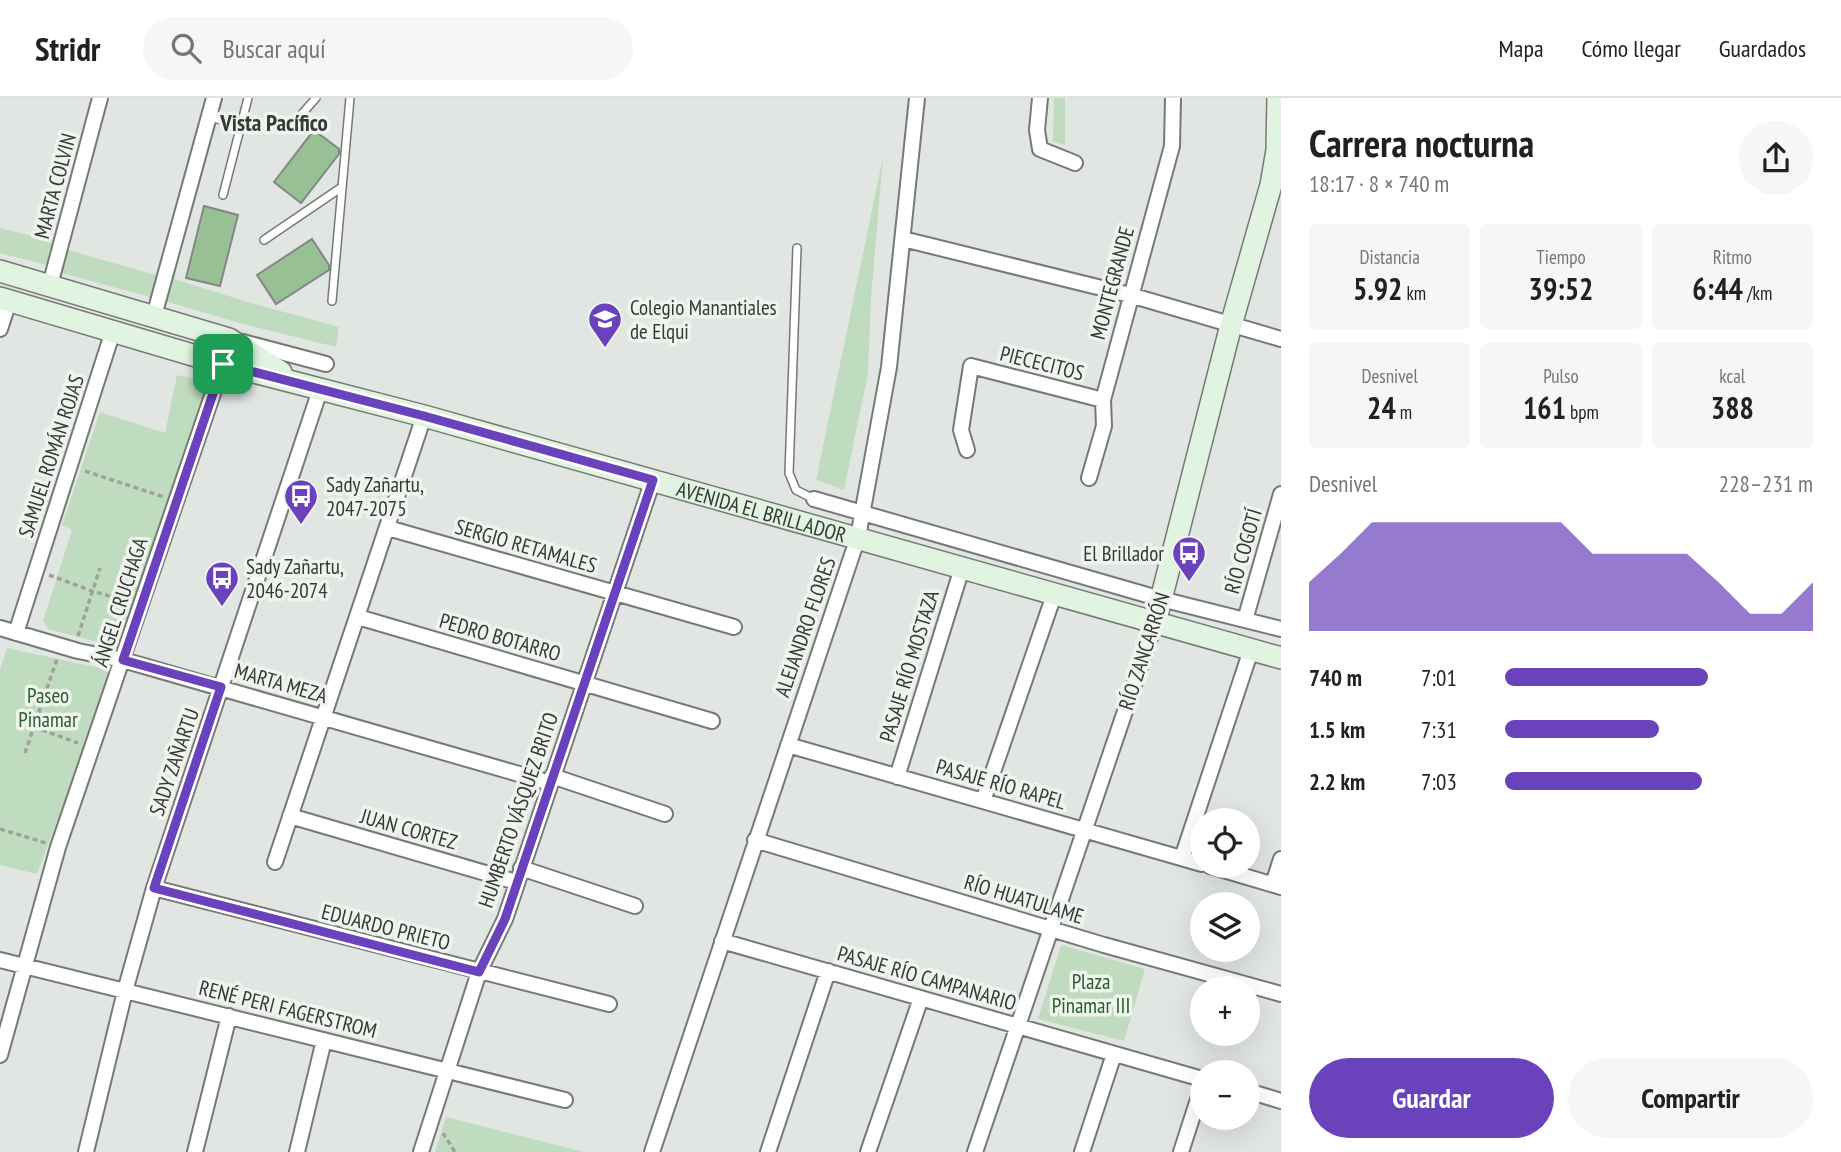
<!DOCTYPE html>
<html lang="es">
<head>
<meta charset="utf-8">
<style>
  body { margin:0; font-family:"PT Sans Narrow",sans-serif; background:#f6f6f6; color:#202124; height:100vh; display:flex; flex-direction:column; font-size:26px; white-space:nowrap }
  * { box-sizing:border-box; margin:0 }
  p { font-size:23px; color:#757577 }
  .icon { flex:none; width:38px; height:38px; fill:none; stroke:currentColor; stroke-width:2; stroke-linecap:round; stroke-linejoin:round }
  .map { position:relative; flex:1; overflow:hidden }
  .details { display:flex; flex-direction:column; background:#fff; width:560px }
  .details>* { flex:none }
  .fabs { position:absolute; left:1190px; top:710px; display:grid; gap:14px }
  .fabs a { display:grid; place-items:center; width:70px; height:70px; border-radius:50%; background:#fff; box-shadow:0 7px 28px #0002; font-size:35px }
  .pin { position:absolute; display:grid; place-items:center; width:60px; height:60px; color:#fff; margin:-30px; border-radius:14px; box-shadow:0 4px 10px #0006 }
  .round { display:grid; place-items:center; flex:none; width:74px; height:74px; border-radius:37px; background:#f6f6f6 }
  .summary { display:flex; align-items:center; justify-content:space-between; height:119px; padding:0 28px }
  h1 { font-size:38px; font-weight:800; line-height:52px }
  .metrics { display:grid; grid-template-columns:repeat(3,1fr); gap:10px; height:119px; padding:7px 28px }
  .metrics div { display:grid; align-content:center; border-radius:7px; background:#f6f6f6; text-align:center }
  .metrics b { font-size:30px; font-weight:800 }
  .metrics small { font-size:19px; font-weight:400 }
  .metrics p { font-size:19px }
  .chart { height:196px; padding:14px 28px }
  .chart p { display:flex; justify-content:space-between }
  .chart svg { width:100%; height:126px; margin-top:7px; fill:#6a42bb; opacity:.7 }
  .cta { display:flex; gap:14px; margin-top:auto; padding:14px 28px }
  .cta a { flex:1; height:80px; border-radius:42px; background:#6a42bb; color:#fff; font-size:28px; font-weight:800; line-height:80px; text-align:center }
  .cta a+a { background:#f6f6f6; color:#202124 }
  ul { padding:0 28px; list-style:none; font-size:23px }
  li { display:grid; grid-template-columns:112px 84px 1fr; align-items:center; height:52px }
  li i { height:18px; border-radius:9px; background:#6a42bb }
  header { display:flex; align-items:center; gap:42px; box-sizing:border-box; height:98px; padding:0 35px; background:#fff; border-bottom:2px solid #e0e0e0 }
  header strong { font-size:33px }
  nav { display:flex; gap:38px; margin-inline-start:auto; font-size:24px }
  .search { width:490px; height:63px; background:#f6f6f6; display:flex; align-items:center; gap:18px; box-sizing:border-box; padding:0 24px; border-radius:38px; color:#757577; font-size:26px }
  main { display:flex; flex:1; min-height:0 }
  .map>svg:first-child { display:block }
  .green { fill:#c0dcbf }
  .building { fill:#97c095; stroke:#848783; stroke-width:2 }
  .lines { fill:none; stroke-linecap:round; stroke-linejoin:round }
  .lane-casing { stroke:#767a76; stroke-width:10 }
  .street-casing { stroke:#767a76; stroke-width:18 }
  .secondary-casing { stroke:#767a76; stroke-width:24 }
  .path { stroke:#9ea19e; stroke-width:3.5; stroke-dasharray:5 3.5; stroke-linecap:butt }
  .lane { stroke:#fff; stroke-width:7 }
  .street { stroke:#fff; stroke-width:14 }
  .secondary { stroke:#e1f4e1; stroke-width:21 }
  .route-casing { stroke:#fff; stroke-width:14 }
  .route { stroke:#6a42bb; stroke-width:9 }
  .labels { text-anchor:middle; dominant-baseline:central; stroke-width:7; stroke-linejoin:round; paint-order:stroke }
  .street-label { font-size:21px; fill:#373937; stroke:#f0f4ef }
  .poi-label { font-size:21px; fill:#373937; stroke:#f0f4ef; text-anchor:start }
  .park-label { font-size:21px; fill:#29612a; stroke:#f0f4ef }
  .neighbourhood-label { font-size:23px; font-weight:bold; fill:#373937; stroke:#f0f4ef }
</style>
</head>
<body>
<header>
<strong>Stridr</strong>
<div class="search"><svg class="icon" aria-label="search" viewBox="0 0 24 24"><circle cx="10" cy="10" r="6"/><path d="M15 15l6 6"/></svg>Buscar aquí</div>
<nav><a>Mapa</a><a>Cómo llegar</a><a>Guardados</a></nav>
</header>
<main>
<div class="map">
<svg width="1281" height="1054" viewBox="0 0 1281 1054">
  <rect width="100%" height="100%" fill="#e2e6e2"/>
  <!-- green -->
  <path class="green" d="M1054 0H1065V47L1053 44Z
    M883 59 871 201 868 275 844 392 816 382Z
    M0 130 52 143 46 167 0 155Z
    M68 152 159 178 153 200 62 175Z
    M171 180 251 205 339 229 336 249 239 225 165 203Z
    M177 277 207 283 155 453 120 550 48 531 43 523 72 432 62 427 100 314 165 335Z
    M7 550 109 572 86 647 37 776 0 767V572Z
    M1061 847 1145 871 1124 943 1038 921Z
    M446 1019 584 1054H435Z"/>
  <!-- building -->
  <path class="building" d="M314 32 339 51V56L301 105 274 84Z
    M204 108 238 117 220 188 186 180Z
    M312 141 329 167V172L276 206 257 177Z"/>
  <g class="lines">
    <!-- lane casing -->
    <g class="lane-casing">
      <path id="lane" d="M209 19 241 27
        M293 26 316 0
        M223 97 248 0
        M264 142 342 89
        M797 150 789 375 796 392 814 401
        M332 203 350 0"/>
    </g>
    <!-- street casing -->
    <g class="street-casing">
      <path id="street" d="M1040 0 1037 32 1040 51 1075 65
        M903 141 1130 197 1281 241
        M50 187 100 0
        M154 218 214 0
        M0 231 9 203
        M243 244 326 266
        M967 352 961 332 971 268 1103 302
        M1089 380 1104 328 1103 302 1172 48 1173 0
        M814 401 1161 501 1281 531
        M388 430 734 529
        M358 519 712 623
        M1245 522 1281 396
        M0 530 78 553 123 562 550 685
        M16 535 113 233
        M788 647 1202 766
        M552 678 665 716
        M897 679 962 470
        M983 703 1054 497
        M290 718 516 784
        M755 742 1104 847 1281 896
        M1182 760 1251 552
        M275 764 424 318
        M1210 768 1281 789
        M521 770 635 808
        M1273 786 1281 761
        M154 790 609 906
        M722 843 1202 981
        M0 862 565 1002
        M0 957 58 749 223 266
        M1248 993 1281 1003
        M86 1054 125 893 154 790 320 292
        M195 1054 229 918
        M297 1054 324 942
        M421 1054 479 874 505 821 653 382
        M652 1054 858 439 889 269 917 0
        M768 1054 828 873
        M868 1054 921 900
        M975 1054 1155 525
        M1082 1054 1114 956
        M1181 1054 1202 989"/>
    </g>
    <!-- secondary casing -->
    <g class="secondary-casing">
      <g id="secondary">
        <path d="M0 173 229 241 281 274"/>
        <path id="s1" d="M0 200 223 266 424 318 1281 560"/>
        <path d="M1155 525 1231 227 1271 87 1277 52 1278 0"/>
      </g>
    </g>
    <!-- path -->
    <path class="path" d="M85 373 164 399
      M49 477 92 493 127 503
      M78 538 100 470
      M34 629 78 645
      M25 655 57 561
      M0 731 46 745
      M443 1035 455 1054"/>
    <!-- lane -->
    <use href="#lane" class="lane"/>
    <!-- street -->
    <use href="#street" class="street"/>
    <!-- secondary -->
    <use href="#secondary" class="secondary"/>
  </g>
  <g class="lines">
    <!-- route casing -->
    <g class="route-casing">
      <path id="route" d="M223 266 424 318 653 382 505 821 479 874 154 790 221 589 123 562Z"/>
    </g>
    <!-- route -->
    <use href="#route" class="route"/>
  </g>
  <!-- icons -->
  <defs>
    <g id="school-pin" transform="scale(1.75)"><path d="M0 17L-7.5 6A9.5 9.5 0 1 1 7.5 6Z" fill="#6a42bb" stroke="#f0f4ef"/><path d="M0-5L7-2L0 1L-7-2ZM-4 1L0 2.5L4 1V4Q0 6-4 4Z" fill="#fff"/></g>
    <g id="bus-pin" transform="scale(1.75)"><path d="M0 17L-7.5 6A9.5 9.5 0 1 1 7.5 6Z" fill="#6a42bb" stroke="#f0f4ef"/><path d="M-5-6H5V4H4V6H2V4H-2V6H-4V4H-5ZM-3.5-4V0h7V-4ZM-3.5 1.2v1.5H-2V1.2ZM2 1.2v1.5H3.5V1.2Z" fill="#fff"/></g>
  </defs>
  <g fill-rule="evenodd">
    <use href="#school-pin" x="605" y="221"/>
    <use href="#bus-pin" x="301" y="398"/>
    <use href="#bus-pin" x="1189" y="455"/>
    <use href="#bus-pin" x="222" y="480"/>
  </g>
  <g class="labels">
    <!-- street labels -->
    <g class="street-label">
      <text transform="translate(55 88) rotate(-75)">MARTA COLVIN</text>
      <text transform="translate(1112 185) rotate(-75)">MONTEGRANDE</text>
      <text transform="translate(1042 265) rotate(14)">PIECECITOS</text>
      <text transform="translate(51 358) rotate(-72)">SAMUEL ROMÁN ROJAS</text>
      <text stroke="none"><textPath href="#s1" startOffset="791">AVENIDA EL BRILLADOR</textPath></text>
      <text transform="translate(526 448) rotate(16)">SERGIO RETAMALES</text>
      <text transform="translate(1243 453) rotate(-74)">RÍO COGOTÍ</text>
      <text transform="translate(120 504) rotate(-72)">ÁNGEL CRUCHAGA</text>
      <text transform="translate(805 529) rotate(-71)">ALEJANDRO FLORES</text>
      <text transform="translate(500 539) rotate(16)">PEDRO BOTARRO</text>
      <text transform="translate(1144 553) rotate(-72)">RÍO ZANCARRÓN</text>
      <text transform="translate(909 568) rotate(-73)">PASAJE RÍO MOSTAZA</text>
      <text transform="translate(281 585) rotate(16)">MARTA MEZA</text>
      <text transform="translate(174 664) rotate(-71)">SADY ZAÑARTU</text>
      <text transform="translate(1001 686) rotate(16)">PASAJE RÍO RAPEL</text>
      <text transform="translate(518 712) rotate(-71)">HUMBERTO VÁSQUEZ BRITO</text>
      <text transform="translate(409 731) rotate(16)">JUAN CORTEZ</text>
      <text transform="translate(1024 801) rotate(17)">RÍO HUATULAME</text>
      <text transform="translate(386 829) rotate(14)">EDUARDO PRIETO</text>
      <text transform="translate(927 880) rotate(16)">PASAJE RÍO CAMPANARIO</text>
      <text transform="translate(288 911) rotate(14)">RENÉ PERI FAGERSTROM</text>
    </g>
    <!-- poi labels -->
    <g class="poi-label">
      <text x="630" y="209">Colegio Manantiales<tspan x="630" dy="24">de Elqui</tspan></text>
      <text x="326" y="386">Sady Zañartu,<tspan x="326" dy="24">2047-2075</tspan></text>
      <text x="1164" y="455" text-anchor="end">El Brillador</text>
      <text x="246" y="468">Sady Zañartu,<tspan x="246" dy="24">2046-2074</tspan></text>
    </g>
    <!-- park labels -->
    <g class="park-label">
      <text x="48" y="597">Paseo<tspan x="48" dy="24">Pinamar</tspan></text>
      <text x="1091" y="883">Plaza<tspan x="1091" dy="24">Pinamar III</tspan></text>
    </g>
    <!-- neighbourhood labels -->
    <g class="neighbourhood-label">
      <text x="274" y="24">Vista Pacífico</text>
    </g>
  </g>
</svg>
<div class="fabs">
<a><svg class="icon" aria-label="locate" viewBox="0 0 24 24"><circle cx="12" cy="12" r="6"/><path d="M12 2v4M12 18v4M2 12h4M18 12h4"/></svg></a>
<a><svg class="icon" aria-label="layers" viewBox="0 0 24 24"><path d="M12 4l9 5-9 5-9-5zM3 14l9 5 9-5"/></svg></a>
<a>+</a>
<a>−</a>
</div>
<div class="pin" style="left:223px;top:266px;background:#1e9e55"><svg class="icon" aria-label="arrive" viewBox="0 0 24 24"><path d="M6 21V4h12l-3 4 3 4H6"/></svg></div>
</div>
<section class="details">
<div class="summary"><div><h1>Carrera nocturna</h1><p>18:17 · 8 × 740 m</p></div><a class="round"><svg class="icon" aria-label="share" viewBox="0 0 24 24"><path d="M12 15V3M7 8l5-5 5 5M5 13v7h14v-7"/></svg></a></div>
<div class="metrics">
<div><p>Distancia</p><b>5.92<small> km</small></b></div>
<div><p>Tiempo</p><b>39:52</b></div>
<div><p>Ritmo</p><b>6:44<small> /km</small></b></div>
</div>
<div class="metrics">
<div><p>Desnivel</p><b>24<small> m</small></b></div>
<div><p>Pulso</p><b>161<small> bpm</small></b></div>
<div><p>kcal</p><b>388</b></div>
</div>
<div class="chart"><p><span>Desnivel</span>228–231 m</p>
<svg viewBox="0 0 160 44" preserveAspectRatio="none"><path d="M0 44V27L10 17L20 6L30 6L40 6L50 6L60 6L70 6L80 6L90 17L100 17L110 17L120 17L130 27L140 38L150 38L160 27V44z"/></svg>
</div>
<ul>
<li><b>740 m</b>7:01<i style="width:66%"></i></li>
<li><b>1.5 km</b>7:31<i style="width:50%"></i></li>
<li><b>2.2 km</b>7:03<i style="width:64%"></i></li>
</ul>
<div class="cta"><a>Guardar</a><a>Compartir</a></div>
</section>
</main>
</body>
</html>
